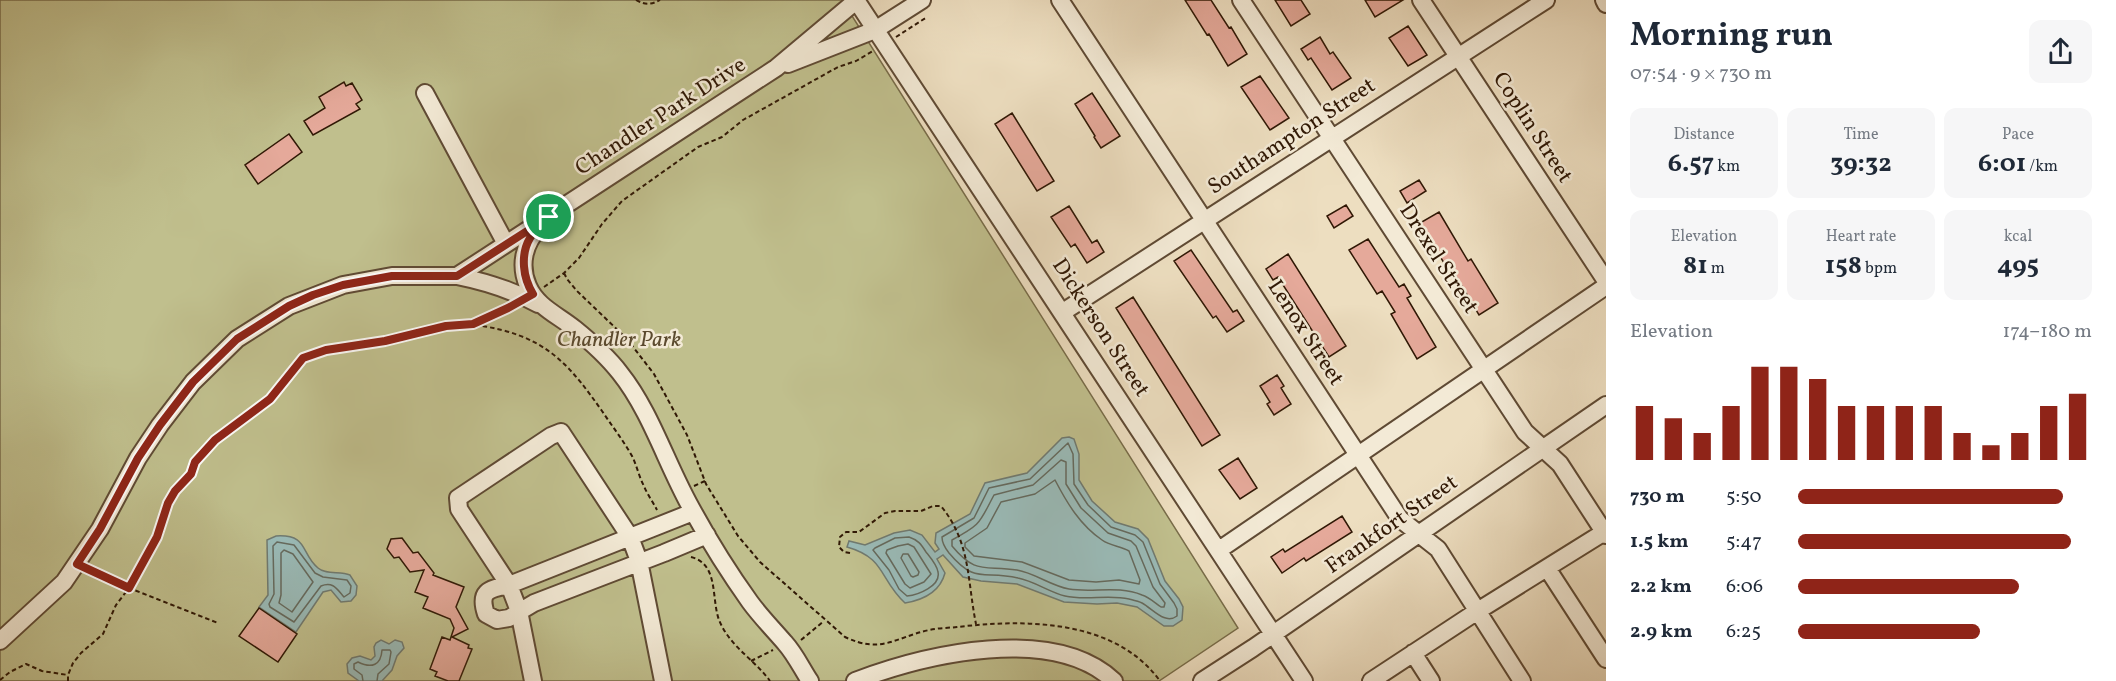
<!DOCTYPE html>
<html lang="en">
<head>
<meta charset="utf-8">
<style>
  body { margin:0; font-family:Vollkorn,serif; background:#f6f6f7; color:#1f2937; height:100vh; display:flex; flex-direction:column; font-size:22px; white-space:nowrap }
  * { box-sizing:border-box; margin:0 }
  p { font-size:20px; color:#747a83 }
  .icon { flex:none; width:33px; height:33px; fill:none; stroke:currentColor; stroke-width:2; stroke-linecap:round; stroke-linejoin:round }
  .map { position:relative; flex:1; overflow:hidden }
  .panel { display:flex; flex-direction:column; background:#fff; width:510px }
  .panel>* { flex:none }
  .pin { position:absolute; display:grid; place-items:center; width:51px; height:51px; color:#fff; margin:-26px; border:3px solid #fff; border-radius:50%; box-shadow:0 2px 6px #0007 }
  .round { display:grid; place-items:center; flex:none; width:63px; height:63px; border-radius:12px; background:#f6f6f7 }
  .summary { display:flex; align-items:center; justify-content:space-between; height:102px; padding:0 24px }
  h1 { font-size:33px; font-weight:700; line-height:45px }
  .figures { display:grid; grid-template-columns:repeat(3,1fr); gap:9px; height:102px; padding:6px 24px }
  .figures div { display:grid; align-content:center; border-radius:12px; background:#f6f6f7; text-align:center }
  .figures b { font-size:26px; font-weight:700 }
  .figures small { font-size:16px; font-weight:400 }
  .figures p { font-size:16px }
  .chart { height:168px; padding:12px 24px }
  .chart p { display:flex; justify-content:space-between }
  .chart svg { width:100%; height:108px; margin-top:6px; stroke:#8f2418; stroke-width:6 }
  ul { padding:0 24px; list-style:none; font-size:20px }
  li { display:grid; grid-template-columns:96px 72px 1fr; align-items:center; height:45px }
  li i { height:15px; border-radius:8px; background:#8f2418 }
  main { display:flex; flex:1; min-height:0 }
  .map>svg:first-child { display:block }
  .green { fill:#c0bf8d; stroke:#786c49; stroke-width:1.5 }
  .water { fill:#9abbb8; stroke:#707a70; stroke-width:1.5 }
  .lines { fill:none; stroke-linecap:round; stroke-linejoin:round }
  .shore { stroke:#656a5e; stroke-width:1.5 }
  .building { fill:#e5a99a; stroke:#301805; stroke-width:1.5 }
  .minor-casing { stroke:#5f4a34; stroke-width:20 }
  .path { stroke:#301805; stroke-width:2; stroke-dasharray:4.5 3; stroke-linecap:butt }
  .minor { stroke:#f3ead6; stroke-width:16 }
  .route-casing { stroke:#fff; stroke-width:12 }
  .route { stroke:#8f2418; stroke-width:8 }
  .labels { text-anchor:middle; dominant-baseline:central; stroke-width:5; stroke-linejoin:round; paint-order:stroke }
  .street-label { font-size:22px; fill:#301805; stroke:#f3ead6 }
  .park-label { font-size:22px; font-style:italic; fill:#5b4a2e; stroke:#f3ead6 }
</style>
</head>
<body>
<main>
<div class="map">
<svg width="1606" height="681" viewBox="0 0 1606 681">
  <rect width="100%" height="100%" fill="#eddec0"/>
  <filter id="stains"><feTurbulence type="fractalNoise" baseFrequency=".00333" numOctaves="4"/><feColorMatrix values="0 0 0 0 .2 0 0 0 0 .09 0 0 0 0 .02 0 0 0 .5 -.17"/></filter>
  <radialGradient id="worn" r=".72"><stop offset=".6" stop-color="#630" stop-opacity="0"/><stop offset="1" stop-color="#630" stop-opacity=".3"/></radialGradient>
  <!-- green -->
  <path class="green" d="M0 0H842L1238 628 1159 681H0Z"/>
  <!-- water -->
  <path class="water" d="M1069 437 1074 439 1079 454V480L1092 501 1115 522 1138 529 1148 539 1165 581 1179 599 1183 607 1182 620 1173 626H1164L1137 607 1117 603 1097 604 1064 602 1017 584 981 581 963 577 943 555 937 559 945 573C940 592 923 600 905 603 879 579 886 558 847 547L849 541 865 545 894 533 910 530 922 535 935 552 939 549 935 543 936 533 970 514 985 483 1027 473 1062 438Z
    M276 536C309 534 300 553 318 568 326 575 340 571 350 575L357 586 356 595 351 601 341 602 331 590 323 592 296 632 259 607 268 595 267 540Z
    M395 640 402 642 404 648 397 656 392 670 382 681H359L348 673 347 664 352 658 360 656 371 660 375 656 374 647 376 643 381 640 389 644Z"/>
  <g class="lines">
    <!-- shore -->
    <path class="shore" d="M1068 443 1073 454 1074 484 1088 505 1111 527 1135 535 1143 542 1160 584 1174 603 1177 609V616C1165 625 1153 609 1142 603 1138 601 1133 600 1129 599 1108 594 1086 601 1065 596 1049 592 1034 581 1018 578 983 570 976 585 949 553 945 548 942 543 942 537L974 518 989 488 1030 479Z
      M1061 460 1066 462V484L1081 508 1108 533 1131 541 1136 546 1153 587 1165 603 1164 607H1161C1155 603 1149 597 1142 595 1118 585 1093 593 1069 589 1051 586 1035 573 1017 570 984 565 976 575 952 546V540C982 524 979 523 994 495L1033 485Z
      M1055 480C1067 503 1080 525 1102 540 1110 546 1121 546 1129 551L1140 580 1139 584 1119 580 1096 582 1069 580 1022 562 974 556 965 547V543L987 528 1001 502 1035 494Z
      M909 537C918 540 921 544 926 552 930 557 937 565 938 572 941 586 918 595 907 596L899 589 889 570 873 550 875 548 895 538Z
      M277 542 294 545 315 573 323 577 347 580 351 586 350 593 344 597C337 589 333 581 321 586L294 622 270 607 269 604 274 594 273 546Z
      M908 544 914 547 931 574 924 582 910 588 905 584 886 553 887 550 898 546Z
      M284 550 293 554 313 582 292 612 279 603 281 595V553Z
      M903 554H908L919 572 918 575 913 577 911 576 901 558Z
      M363 681 362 675 354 669V664L358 662C372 669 381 665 382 650H390L391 652 389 664 378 674 377 681"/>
  </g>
  <!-- building -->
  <path class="building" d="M1185 0H1211L1229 28 1231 27 1247 54 1228 66 1209 34 1207 35Z
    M1275 0H1301L1310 14 1291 26Z
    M1365 0H1403L1375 17Z
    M1408 26 1427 55 1408 66 1389 38Z
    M1320 37 1330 54 1333 52 1351 78 1332 90 1311 58 1308 60 1301 49Z
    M1260 76 1289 118 1270 130 1241 87Z
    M344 82 346 86 352 83 362 100 356 104 360 109 313 135 304 121 325 108 319 97Z
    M1092 93 1120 136 1101 148 1094 137 1095 136 1075 104Z
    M1012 113 1054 181 1037 191 995 124Z
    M289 134 302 152 258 184 245 165Z
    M1419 180 1426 191 1407 203 1400 191Z
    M1346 205 1353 216 1334 228 1327 216Z
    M1069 206 1092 243 1097 240 1104 252 1087 263 1075 244 1071 247 1051 217Z
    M1439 212 1468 261 1471 259 1498 303 1479 315 1450 266 1447 268 1420 223Z
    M1368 239 1399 287 1404 284 1411 296 1407 298 1436 347 1417 359 1391 314 1395 312 1382 291 1377 294 1349 250Z
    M1191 250 1233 312 1237 310 1244 321 1227 332 1216 316 1213 318 1174 261Z
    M1288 254 1346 346 1329 357 1278 277 1273 280 1266 269Z
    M1133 297 1220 435 1202 446 1116 308Z
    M1277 375 1284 386 1281 388 1291 404 1274 415 1267 404 1270 402 1260 386Z
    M1238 458 1257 488 1240 499 1219 470Z
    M1342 516 1352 532 1306 561 1304 558 1282 573 1271 557 1283 549 1285 552Z
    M402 538 413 553 418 552 434 573 433 575 464 587 456 607 468 629 452 637 469 645 468 648 472 649 459 681H448L435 676 437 672 430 669 442 637 450 640 454 628 450 619 423 608 428 597 415 592 424 570 410 572 399 557 394 558 387 549 391 539Z
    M259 608 297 634 278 662 239 636Z"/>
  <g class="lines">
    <!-- minor casing -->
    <g class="minor-casing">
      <path id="minor" d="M856 0 1304 681
        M1060 0 1400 519 1438 549 1522 681
        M1241 0 1525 432 1560 464 1606 535
        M1421 0 1606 281
        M1604 0 1606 4
        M788 64 875 30 922 0
        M425 93 506 244
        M539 228C524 244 519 265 528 286 537 307 558 315 575 329 591 342 607 356 620 373 652 413 668 469 694 513 711 544 730 574 750 602 761 617 773 629 785 643 795 654 802 669 810 681
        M457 276C487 282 512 290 538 304
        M1063 312 1546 0
        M693 512 509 585C490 589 478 590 486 614L497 620 509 618 534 603 664 553 707 535
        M1219 550 1606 286
        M1547 568 1606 659
        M0 641 64 582 100 529 138 458 160 425 193 382 237 339 289 306 343 285 392 276H457L776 68 857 0
        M1413 653 1431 681
        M533 681 519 611 509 585 459 509 458 498 551 436 561 432 630 537 639 561 663 681
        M855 681C926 654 1053 624 1114 681
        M1202 681 1253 648 1606 405
        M1371 681 1476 612 1606 531"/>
    </g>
    <!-- path -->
    <path class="path" d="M636 0C645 5 651 5 660 0
      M896 37 927 17
      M564 273 567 279 577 291 627 339 654 374 687 435 706 484 738 536 760 562 845 637C881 654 894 638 929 630 938 628 948 628 957 627 1026 619 1115 619 1160 681
      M544 287 564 273 579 258 602 224 622 201 698 147 722 137 743 120 838 67 856 61 873 51
      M473 324 511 306
      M694 486 705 481
      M850 553 844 552 839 547 840 537 846 532H859L885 513 895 511H921L933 506H941C971 543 967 580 976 624
      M691 557C719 564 711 598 719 620 730 647 754 659 770 681
      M88 568 129 588 218 623
      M801 640 824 621
      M751 661 773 650
      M0 680 10 672 26 664 42 671 68 675
      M68 681V675L73 663 81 653 103 634 116 605 129 588 157 537 168 503 175 491 191 474 195 462 215 440 270 399C283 387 289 370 302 360 320 344 374 344 399 338 419 334 441 325 461 324 475 324 489 327 502 330 552 343 573 370 602 411 612 426 623 440 632 456 637 466 639 477 644 486 647 494 653 502 657 510"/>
    <!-- minor -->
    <use href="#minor" class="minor"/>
  </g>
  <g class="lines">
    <!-- route casing -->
    <g class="route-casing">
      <path id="route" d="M549 217C543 223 534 231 530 238 520 255 523 278 533 294L508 308 473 324 446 326 385 341 326 350 303 358 270 399 215 440 195 462 191 474 175 491 168 503 157 537 129 588 77 564 100 529 138 458 160 425 193 382 237 339 289 306 313 295 343 285 392 276H457Z"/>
    </g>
    <!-- route -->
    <use href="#route" class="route"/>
  </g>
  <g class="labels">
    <!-- street labels -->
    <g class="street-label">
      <text transform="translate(661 117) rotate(-33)">Chandler Park Drive</text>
      <text transform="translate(1532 128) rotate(57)">Coplin Street</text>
      <text transform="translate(1292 137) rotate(-33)">Southampton Street</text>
      <text transform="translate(1438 259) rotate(57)">Drexel Street</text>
      <text transform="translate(1100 328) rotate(57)">Dickerson Street</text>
      <text transform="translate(1305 333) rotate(57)">Lenox Street</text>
      <text transform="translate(1392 525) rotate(-35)">Frankfort Street</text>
    </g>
    <!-- park labels -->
    <g class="park-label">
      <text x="619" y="340">Chandler Park</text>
    </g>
  </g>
  <rect width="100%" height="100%" filter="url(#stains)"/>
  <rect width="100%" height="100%" fill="url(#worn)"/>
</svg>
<div class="pin" style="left:549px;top:217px;background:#1e9e55"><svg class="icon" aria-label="arrive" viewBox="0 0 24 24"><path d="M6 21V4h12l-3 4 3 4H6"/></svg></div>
</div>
<section class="panel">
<div class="summary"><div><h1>Morning run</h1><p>07:54 · 9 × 730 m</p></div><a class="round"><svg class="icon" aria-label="share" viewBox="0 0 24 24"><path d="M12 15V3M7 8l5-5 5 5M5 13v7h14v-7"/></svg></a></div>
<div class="figures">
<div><p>Distance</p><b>6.57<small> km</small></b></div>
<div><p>Time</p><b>39:32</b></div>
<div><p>Pace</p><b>6:01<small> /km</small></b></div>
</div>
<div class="figures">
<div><p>Elevation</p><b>81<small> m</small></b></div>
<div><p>Heart rate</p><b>158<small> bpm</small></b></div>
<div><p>kcal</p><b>495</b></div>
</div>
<div class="chart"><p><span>Elevation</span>174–180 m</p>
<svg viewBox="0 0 160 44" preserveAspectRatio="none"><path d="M5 44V22M15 44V27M25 44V33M35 44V22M45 44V6M55 44V6M65 44V11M75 44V22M85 44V22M95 44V22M105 44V22M115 44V33M125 44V38M135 44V33M145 44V22M155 44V17"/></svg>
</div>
<ul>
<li><b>730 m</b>5:50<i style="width:90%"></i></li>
<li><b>1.5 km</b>5:47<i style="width:93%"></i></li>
<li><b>2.2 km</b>6:06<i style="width:75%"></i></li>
<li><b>2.9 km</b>6:25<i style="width:62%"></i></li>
</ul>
</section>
</main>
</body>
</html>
